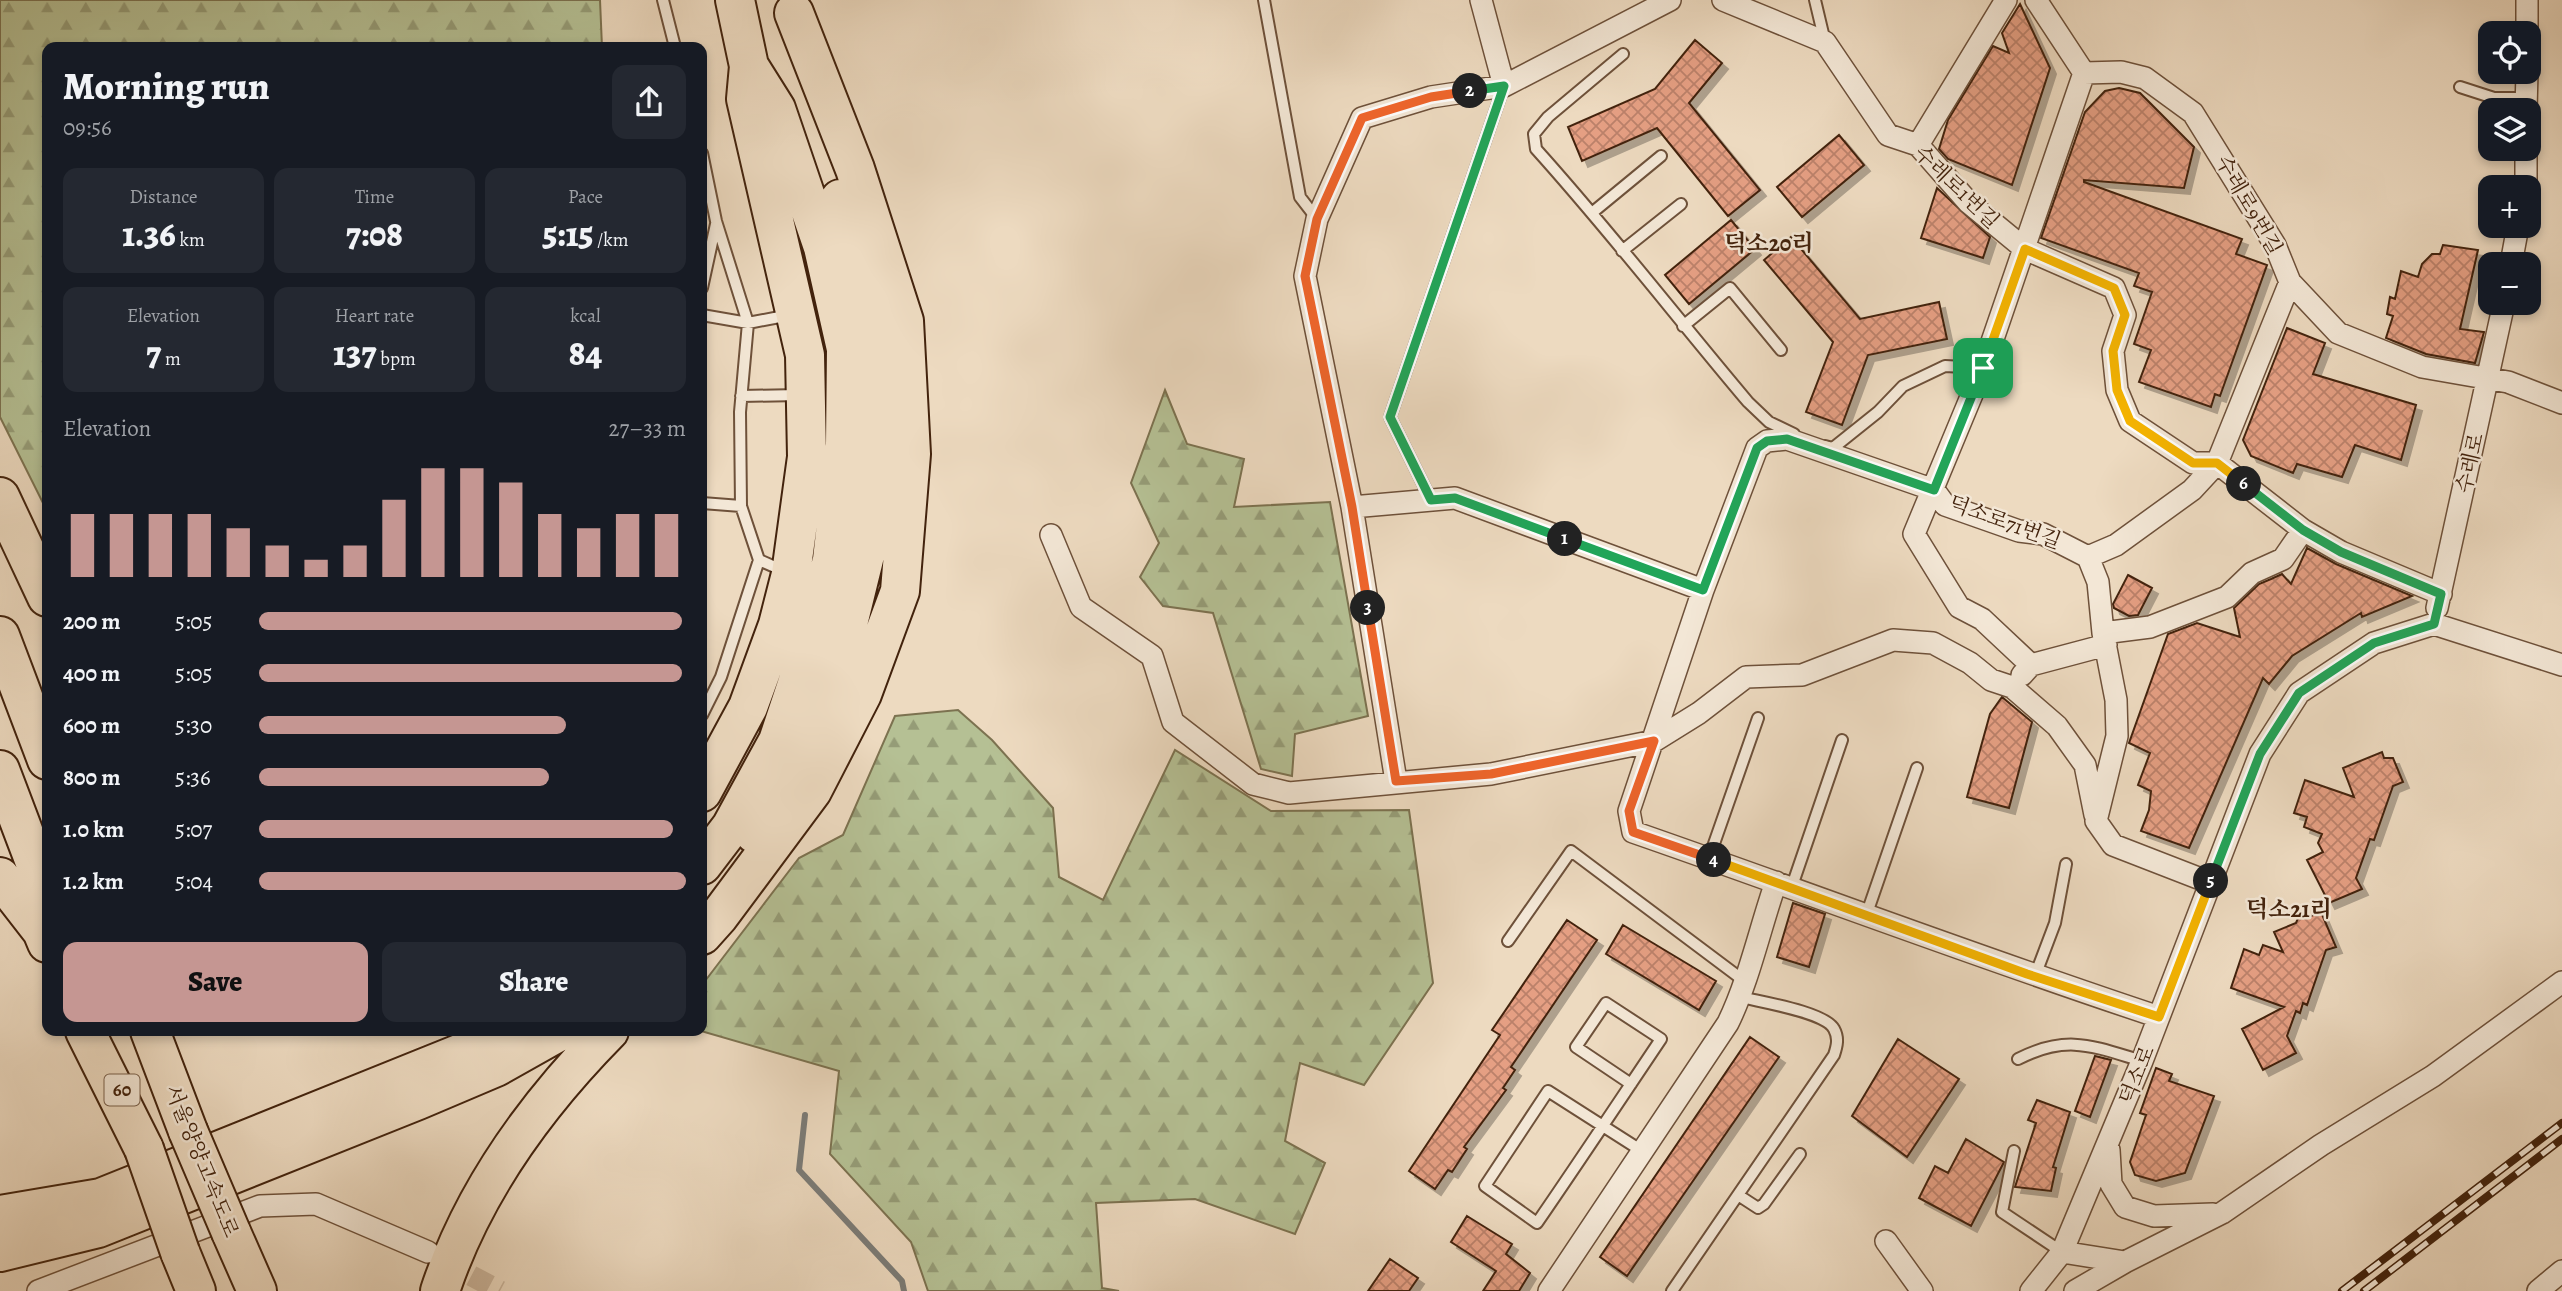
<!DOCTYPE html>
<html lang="en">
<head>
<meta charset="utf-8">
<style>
  body { margin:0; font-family:Alegreya,"Noto Serif KR",serif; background:#242831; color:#f1f3f6; height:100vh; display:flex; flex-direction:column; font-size:26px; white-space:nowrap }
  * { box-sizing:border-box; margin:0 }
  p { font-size:23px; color:#9ea1a6 }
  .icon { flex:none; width:38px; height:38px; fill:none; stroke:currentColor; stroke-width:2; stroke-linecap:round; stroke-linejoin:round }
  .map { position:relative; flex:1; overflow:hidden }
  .panel { position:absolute; left:42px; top:42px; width:665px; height:994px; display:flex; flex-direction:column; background:#171b24; border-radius:14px; box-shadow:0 4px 10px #0003 }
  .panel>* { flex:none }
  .buttons { position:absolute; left:2478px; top:21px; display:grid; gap:14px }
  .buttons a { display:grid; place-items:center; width:63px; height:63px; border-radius:14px; background:#171b24; box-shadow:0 4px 10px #0003; font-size:35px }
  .pin { position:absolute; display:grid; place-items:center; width:60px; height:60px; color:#fff; margin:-30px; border-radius:14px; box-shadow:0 4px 10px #0006 }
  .km { position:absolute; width:35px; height:35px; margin:-18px; border-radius:50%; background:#222; color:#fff; font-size:19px; line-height:35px; text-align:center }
  .round { display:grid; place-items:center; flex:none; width:74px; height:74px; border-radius:14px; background:#242831 }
  .summary { display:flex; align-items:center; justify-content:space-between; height:119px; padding:0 21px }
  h1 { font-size:38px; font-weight:800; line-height:52px }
  .metrics { display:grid; grid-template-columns:repeat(3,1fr); gap:10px; height:119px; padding:7px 21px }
  .metrics div { display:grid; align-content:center; border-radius:14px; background:#242831; text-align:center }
  .metrics b { font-size:35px; font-weight:800 }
  .metrics small { font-size:19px; font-weight:400 }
  .metrics p { font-size:19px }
  .chart { height:196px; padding:14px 21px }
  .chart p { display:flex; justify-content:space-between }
  .chart svg { width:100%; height:126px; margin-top:7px; stroke:#c59692; stroke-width:6 }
  .primary-button { display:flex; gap:14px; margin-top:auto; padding:14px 21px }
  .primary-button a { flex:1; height:80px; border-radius:14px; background:#c59692; color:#111; font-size:28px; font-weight:800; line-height:80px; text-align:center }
  .primary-button a+a { background:#242831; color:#f1f3f6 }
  ul { padding:0 21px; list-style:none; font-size:23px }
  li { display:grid; grid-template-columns:112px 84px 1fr; align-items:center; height:52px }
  li i { height:18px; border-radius:9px; background:#c59692 }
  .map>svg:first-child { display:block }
  .forest { fill:url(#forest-firs); stroke:#7c7250; stroke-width:2 }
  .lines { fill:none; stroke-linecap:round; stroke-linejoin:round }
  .stream { stroke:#7b7c78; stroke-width:6 }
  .building { fill:url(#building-cross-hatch); stroke:#43230d; stroke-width:2; filter:url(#shadow) }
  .street-tunnel { stroke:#cbb59c; stroke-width:21; stroke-dasharray:21 10; stroke-linecap:butt }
  .lane-casing { stroke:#6e513a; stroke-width:14 }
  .street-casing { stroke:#6e513a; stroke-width:24 }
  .highway-casing { stroke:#43230d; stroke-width:42 }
  .lane { stroke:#f3e7d6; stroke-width:10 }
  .street { stroke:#f3e7d6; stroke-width:21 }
  .highway { stroke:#eddac0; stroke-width:38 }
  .rail-casing { stroke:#43230d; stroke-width:8 }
  .rail { stroke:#f3e7d6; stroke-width:5; stroke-dasharray:16; stroke-linecap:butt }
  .highway-bridge-casing { stroke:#43230d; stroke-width:42; stroke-linecap:butt }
  .highway-bridge { stroke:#eddac0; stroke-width:38 }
  .split-1-casing { stroke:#fff; stroke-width:14 }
  .split-2-casing { stroke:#fff; stroke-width:14 }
  .split-3-casing { stroke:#fff; stroke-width:14 }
  .split-4-casing { stroke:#fff; stroke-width:14 }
  .split-5-casing { stroke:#fff; stroke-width:14 }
  .split-6-casing { stroke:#fff; stroke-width:14 }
  .split-7-casing { stroke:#fff; stroke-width:14 }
  .split-1 { stroke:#22a559; stroke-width:9 }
  .split-2 { stroke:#22a559; stroke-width:9 }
  .split-3 { stroke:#f0652b; stroke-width:9 }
  .split-4 { stroke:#f0652b; stroke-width:9 }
  .split-5 { stroke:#f5b400; stroke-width:9 }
  .split-6 { stroke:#22a559; stroke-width:9 }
  .split-7 { stroke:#f5b400; stroke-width:9 }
  .labels { text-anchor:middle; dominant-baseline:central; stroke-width:5; stroke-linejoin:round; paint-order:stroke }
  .shield { fill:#f3e7d6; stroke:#785e49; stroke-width:2 }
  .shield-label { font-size:19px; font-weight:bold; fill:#43230d }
  .street-label { font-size:21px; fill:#43230d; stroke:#f3e7d6 }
  .neighbourhood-label { font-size:23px; font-weight:bold; fill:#43230d; stroke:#f3e7d6 }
</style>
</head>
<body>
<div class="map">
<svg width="2562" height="1291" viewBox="0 0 2562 1291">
  <defs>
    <pattern id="forest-firs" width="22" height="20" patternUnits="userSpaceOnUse" patternTransform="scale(1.75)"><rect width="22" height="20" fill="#b5c094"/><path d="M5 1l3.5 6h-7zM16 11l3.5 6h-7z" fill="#959c77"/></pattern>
    <pattern id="building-cross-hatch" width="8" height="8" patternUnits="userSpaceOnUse" patternTransform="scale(1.75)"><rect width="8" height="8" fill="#e59f83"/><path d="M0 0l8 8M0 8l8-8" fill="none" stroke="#bb816a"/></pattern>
    <filter id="shadow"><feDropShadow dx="6" dy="6" stdDeviation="0" flood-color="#0004"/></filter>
  </defs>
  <rect width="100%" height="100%" fill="#eddac0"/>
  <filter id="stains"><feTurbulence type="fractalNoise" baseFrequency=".00286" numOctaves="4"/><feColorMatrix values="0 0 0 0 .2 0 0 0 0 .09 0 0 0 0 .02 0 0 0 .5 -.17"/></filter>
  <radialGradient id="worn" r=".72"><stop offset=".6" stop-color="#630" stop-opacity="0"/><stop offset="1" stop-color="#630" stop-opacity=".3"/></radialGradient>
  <!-- forest -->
  <path class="forest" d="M0 0H600L602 47H47V511L0 417Z
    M1165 390 1187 444 1244 459 1234 507 1330 502 1368 716 1295 734 1292 776 1261 769 1213 613 1163 606 1140 577 1159 543 1131 483Z
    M958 710 992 740 1053 808 1059 877 1103 900 1175 750 1271 811 1409 810 1433 983 1364 1085 1300 1063 1285 1141 1325 1163 1295 1234 1195 1199 1096 1203 1102 1288 1119 1291H928L911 1242 830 1154 839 1071 701 1031 702 985 799 858 843 835 895 716Z"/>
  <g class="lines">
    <!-- stream -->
    <path class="stream" d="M805 1115 799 1170 902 1281 904 1291"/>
  </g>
  <!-- building -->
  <path class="building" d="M2020 4 2050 68 2012 185 1948 159 1939 149 1948 120 1993 46 2009 53 2002 33Z
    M1695 40 1722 63 1689 103 1760 190 1728 216 1657 128 1582 161 1568 127 1655 89Z
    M2119 88 2140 93 2194 147 2184 188 2084 180V182L2242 239 2236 254 2267 265 2220 396 2215 394 2211 407 2139 382 2151 350 2134 344 2152 292 2134 286 2139 273 2041 238 2085 112 2105 91Z
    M1839 135 1864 165 1802 217 1777 187Z
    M1937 188 1990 237 1983 258 1921 238Z
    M1731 220 1755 249 1689 304 1665 275Z
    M1791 237 1860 319 1939 302 1947 339 1868 355 1842 425 1806 412 1833 342 1764 260Z
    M2443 245 2478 250 2460 329 2484 332 2475 363 2426 354 2386 338 2393 316 2387 314 2390 297 2395 299 2401 271 2418 277 2422 264 2432 254H2440Z
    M2287 328 2325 343 2313 374 2416 405 2401 460 2355 445 2342 477 2297 464 2293 473 2251 456 2243 440Z
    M2307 548 2336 564 2412 596 2362 617 2361 613 2292 656 2269 684 2263 678 2189 848 2141 831 2149 810 2151 791 2138 785 2150 753 2129 743 2168 634 2197 623 2240 637 2234 608 2259 584 2271 579 2282 574 2291 584Z
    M2128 575 2152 588 2138 615 2129 616 2114 608 2113 604Z
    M2002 697 2032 722 2009 808 1967 797 1990 714Z
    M2382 752 2384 758H2393L2403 782 2393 786 2374 840 2370 839 2356 878 2362 889 2329 903 2307 860 2323 852 2318 843 2322 834 2304 827 2307 817 2294 813 2305 780 2354 797 2343 768Z
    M1793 903 1825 914 1809 967 1777 957Z
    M2321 912 2336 947 2326 950 2307 1005 2303 1003 2300 1013 2296 1011 2287 1036 2296 1053 2263 1070 2242 1029 2284 1007 2231 988 2244 949 2259 955 2263 945 2283 952 2274 932 2296 923 2299 916 2306 918Z
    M1567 920 1597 940 1511 1067 1515 1070 1503 1088 1506 1090 1464 1147 1467 1149 1452 1172 1448 1170 1435 1189 1409 1171 1500 1035 1492 1030Z
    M1623 925 1716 981 1699 1010 1606 954Z
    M1750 1037 1779 1057 1627 1276 1600 1257Z
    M1898 1039 1959 1079 1907 1157 1852 1116Z
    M2095 1056 2111 1060 2090 1117 2075 1111Z
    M2156 1068 2172 1074 2169 1081 2214 1096 2185 1173 2156 1181 2135 1175 2130 1162 2146 1115 2140 1113Z
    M2037 1100 2070 1112 2053 1167 2056 1168 2051 1191 2015 1187 2036 1123 2028 1120Z
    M1966 1139 2004 1162 1971 1226 1919 1198 1935 1166 1948 1173Z
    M1467 1216 1512 1244 1506 1254 1530 1273 1519 1291H1483L1496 1271 1451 1242Z
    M1390 1259 1418 1278 1409 1291H1368Z"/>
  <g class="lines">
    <!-- street-tunnel -->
    <path class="street-tunnel" d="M444 1261 500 1291"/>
    <!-- lane casing -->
    <g class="lane-casing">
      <path id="lane" d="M663 0 675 47
        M1264 0 1300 197 1317 219
        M1815 0 1825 42
        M1623 54 1548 117 1534 134 1536 149C1610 231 1677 318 1748 402L1769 422 1794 434
        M2460 87 2494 98H2527
        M702 153 716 221 748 323 740 412 741 506 702 503
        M1593 212 1661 156
        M1622 251 1681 204
        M702 288 716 224
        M702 315 748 323 790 315
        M1683 326 1730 288 1781 350
        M741 396 799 395
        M1825 446 1833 448 1878 412 1903 386 1945 366 1983 368
        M1431 500 1390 417 1504 86
        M741 506 759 560 784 571
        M702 715 721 677 759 560
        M1709 858 1758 718
        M1791 889 1842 740
        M1867 913 1917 768
        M1508 941 1571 851 1743 980
        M2035 976 2055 923 2066 864
        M2018 1059C2067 1034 2092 1046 2142 1061
        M1631 1084 1576 1047 1606 1003 1661 1039C1620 1100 1579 1162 1537 1223L1485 1186 1548 1091 1642 1151
        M2014 1151 2002 1212 2062 1252
        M1738 1195 1758 1208 1764 1204 1800 1154
        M1672 1291 1834 1055C1837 1046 1839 1038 1834 1029 1825 1012 1761 1002 1741 997"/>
    </g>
    <!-- street casing -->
    <g class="street-casing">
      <path id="street" d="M1481 0 1504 86
        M1723 0 1825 42 1888 135 1918 145 1969 203 2025 249 2114 288 2125 315 2113 351 2117 390 2130 421 2193 463H2217L2303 530 2341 552 2441 594
        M2036 0 2084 73 2121 72 2145 78 2193 113 2275 245 2290 282 2338 333 2422 367 2508 382 2562 403
        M2527 33V0
        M2526 110 2527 72
        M1918 145 2006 0
        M2526 187V149
        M2511 264 2518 226
        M1352 507 1455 498 1703 590
        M1051 535 1081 607 1152 656 1173 722 1253 784 1289 793 1491 774 1654 741 1699 713 1746 677 1802 675 1893 640 1933 643 1970 663 1991 680 2012 687 2057 726 2085 765 2095 815
        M2088 557 2116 545 2192 490 2217 463 2290 282
        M2437 608 2504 303
        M2103 633 2150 627 2227 597 2252 573 2283 559 2303 530
        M2031 665 1982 619 1959 607 1914 534 1983 368 2084 73
        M2022 675 2031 665 2106 645
        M1396 781 1352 507 1305 276 1317 219 1362 118 1431 97 1504 86 1670 0
        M2159 1017C1983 959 1809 893 1633 832L1629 811 1703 590 1757 448 1767 441 1787 439 1934 490 1945 505 2019 531 2043 534 2088 557 2098 582 2103 633 2116 700 2117 736 2096 821 2113 845 2211 883
        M2109 1150 2111 1184 2125 1207 2154 1216 2213 1214
        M1886 1241 1922 1291
        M2062 1252 2125 1262 2222 1213 2321 1145 2433 1076 2562 982
        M38 1291 260 1206 316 1204 428 1252
        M1549 1291 1728 1023C1749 980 1760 928 1776 882
        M2031 1291 2062 1252 2142 1061 2260 754 2299 693 2374 643 2434 624 2562 665
        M2075 1291 2125 1262
        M2538 1291 2562 1271"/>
    </g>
    <!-- highway casing -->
    <g class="highway-casing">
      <path id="highway" d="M0 497 47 597
        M0 636 47 760
        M0 770 47 894
        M702 792 748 707 778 625 791 574 807 457 805 355 746 99 749 66 735 0
        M755 834 805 745 845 636 866 551 882 454V386L870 319 840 199
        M702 865 731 827 778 741 809 648 832 560 845 445 846 349 823 247 776 109 749 66
        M0 877 42 931 47 943
        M702 935 719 916 812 791 862 694 900 591 911 454 904 321 855 169 794 13
        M85 1031 144 1149
        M150 1031 188 1131
        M0 1215 101 1198 464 1052 506 1031
        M231 1232 257 1291
        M0 1252 98 1228 418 1100 496 1067 560 1031
        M180 1252 196 1291
        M440 1291C473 1191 535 1106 609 1031"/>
    </g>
    <!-- lane -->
    <use href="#lane" class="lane"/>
    <!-- street -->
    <use href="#street" class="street"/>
    <!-- highway -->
    <use href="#highway" class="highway"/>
    <!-- rail casing -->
    <g class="rail-casing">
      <path id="rail" d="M2342 1291 2562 1123
        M2364 1291 2562 1139"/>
    </g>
    <!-- rail -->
    <use href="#rail" class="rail"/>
    <!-- highway-bridge casing -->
    <g class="highway-bridge-casing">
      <path id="highway-bridge" d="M188 1131 231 1232
        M144 1149 180 1252"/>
    </g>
    <!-- highway-bridge -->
    <use href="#highway-bridge" class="highway-bridge"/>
  </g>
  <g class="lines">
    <!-- split-1 casing -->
    <g class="split-1-casing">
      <path id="split-1" d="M1565 539 1703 590 1757 448 1767 441 1787 439 1934 490 1983 368"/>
    </g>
    <!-- split-2 casing -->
    <g class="split-2-casing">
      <path id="split-2" d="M1470 91 1504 86 1390 417 1431 500 1455 498 1565 539"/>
    </g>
    <!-- split-3 casing -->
    <g class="split-3-casing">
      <path id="split-3" d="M1368 608 1352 507 1305 276 1317 219 1362 118 1431 97 1470 91"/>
    </g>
    <!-- split-4 casing -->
    <g class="split-4-casing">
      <path id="split-4" d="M1368 608 1396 781 1491 774 1654 741 1629 811 1633 832 1714 860"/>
    </g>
    <!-- split-5 casing -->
    <g class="split-5-casing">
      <path id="split-5" d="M1714 860 2027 974 2159 1017 2211 881"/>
    </g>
    <!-- split-6 casing -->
    <g class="split-6-casing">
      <path id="split-6" d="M2211 881 2260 754 2299 693 2374 643 2434 624 2441 594 2341 552 2303 530 2244 484"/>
    </g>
    <!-- split-7 casing -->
    <g class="split-7-casing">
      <path id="split-7" d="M1983 368 2025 249 2114 288 2125 315 2113 351 2117 390 2130 421 2193 463H2217L2244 484"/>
    </g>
    <!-- split-1 -->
    <use href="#split-1" class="split-1"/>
    <!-- split-2 -->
    <use href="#split-2" class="split-2"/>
    <!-- split-3 -->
    <use href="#split-3" class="split-3"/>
    <!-- split-4 -->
    <use href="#split-4" class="split-4"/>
    <!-- split-5 -->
    <use href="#split-5" class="split-5"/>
    <!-- split-6 -->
    <use href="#split-6" class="split-6"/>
    <!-- split-7 -->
    <use href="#split-7" class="split-7"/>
  </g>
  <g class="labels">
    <!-- shield labels -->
    <rect class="shield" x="104.5" y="1074.5" width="35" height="31" rx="5"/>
    <g class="shield-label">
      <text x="122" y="1090">60</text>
    </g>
    <!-- street labels -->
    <g class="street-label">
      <text transform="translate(1957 187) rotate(44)">수레로1번길</text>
      <text transform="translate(2249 205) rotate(60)">수레로9번길</text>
      <text transform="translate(2470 463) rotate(-77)">수레로</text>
      <text transform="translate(2005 522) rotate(20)">덕소로71번길</text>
      <text transform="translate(2137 1075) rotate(-68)">덕소로</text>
      <text transform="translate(202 1161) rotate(68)">서울양양고속도로</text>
    </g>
    <!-- neighbourhood labels -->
    <g class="neighbourhood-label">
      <text x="1769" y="243">덕소20리</text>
      <text x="2289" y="909">덕소21리</text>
    </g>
  </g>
  <rect width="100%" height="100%" filter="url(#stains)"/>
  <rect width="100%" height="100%" fill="url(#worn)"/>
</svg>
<div class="buttons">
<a><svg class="icon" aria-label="locate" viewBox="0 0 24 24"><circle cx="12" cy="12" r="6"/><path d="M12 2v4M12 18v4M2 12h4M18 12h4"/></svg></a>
<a><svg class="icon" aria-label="layers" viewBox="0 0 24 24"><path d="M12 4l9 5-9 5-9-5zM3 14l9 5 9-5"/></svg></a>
<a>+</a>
<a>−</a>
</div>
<div class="pin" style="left:1983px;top:368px;background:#1e9e55"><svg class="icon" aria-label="arrive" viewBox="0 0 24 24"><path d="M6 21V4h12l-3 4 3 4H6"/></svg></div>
<b class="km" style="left:1565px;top:539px">1</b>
<b class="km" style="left:1470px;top:91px">2</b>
<b class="km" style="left:1368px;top:608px">3</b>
<b class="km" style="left:1714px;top:860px">4</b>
<b class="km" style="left:2211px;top:881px">5</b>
<b class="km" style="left:2244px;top:484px">6</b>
<section class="panel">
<div class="summary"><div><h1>Morning run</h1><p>09:56</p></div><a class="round"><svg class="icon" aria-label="share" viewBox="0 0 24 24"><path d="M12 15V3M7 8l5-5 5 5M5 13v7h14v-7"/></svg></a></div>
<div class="metrics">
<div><p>Distance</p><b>1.36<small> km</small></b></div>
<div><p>Time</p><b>7:08</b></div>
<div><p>Pace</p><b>5:15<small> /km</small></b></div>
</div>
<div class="metrics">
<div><p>Elevation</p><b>7<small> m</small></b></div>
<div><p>Heart rate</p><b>137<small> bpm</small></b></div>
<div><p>kcal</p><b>84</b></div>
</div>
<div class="chart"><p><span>Elevation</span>27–33 m</p>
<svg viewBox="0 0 160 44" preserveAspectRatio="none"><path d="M5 44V22M15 44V22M25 44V22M35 44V22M45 44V27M55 44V33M65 44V38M75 44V33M85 44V17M95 44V6M105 44V6M115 44V11M125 44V22M135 44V27M145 44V22M155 44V22"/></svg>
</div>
<ul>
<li><b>200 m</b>5:05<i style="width:99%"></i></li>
<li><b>400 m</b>5:05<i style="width:99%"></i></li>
<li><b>600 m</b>5:30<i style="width:72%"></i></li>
<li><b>800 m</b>5:36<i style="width:68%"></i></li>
<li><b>1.0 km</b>5:07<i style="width:97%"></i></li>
<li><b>1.2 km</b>5:04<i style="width:100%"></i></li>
</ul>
<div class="primary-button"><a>Save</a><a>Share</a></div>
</section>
</div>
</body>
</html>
